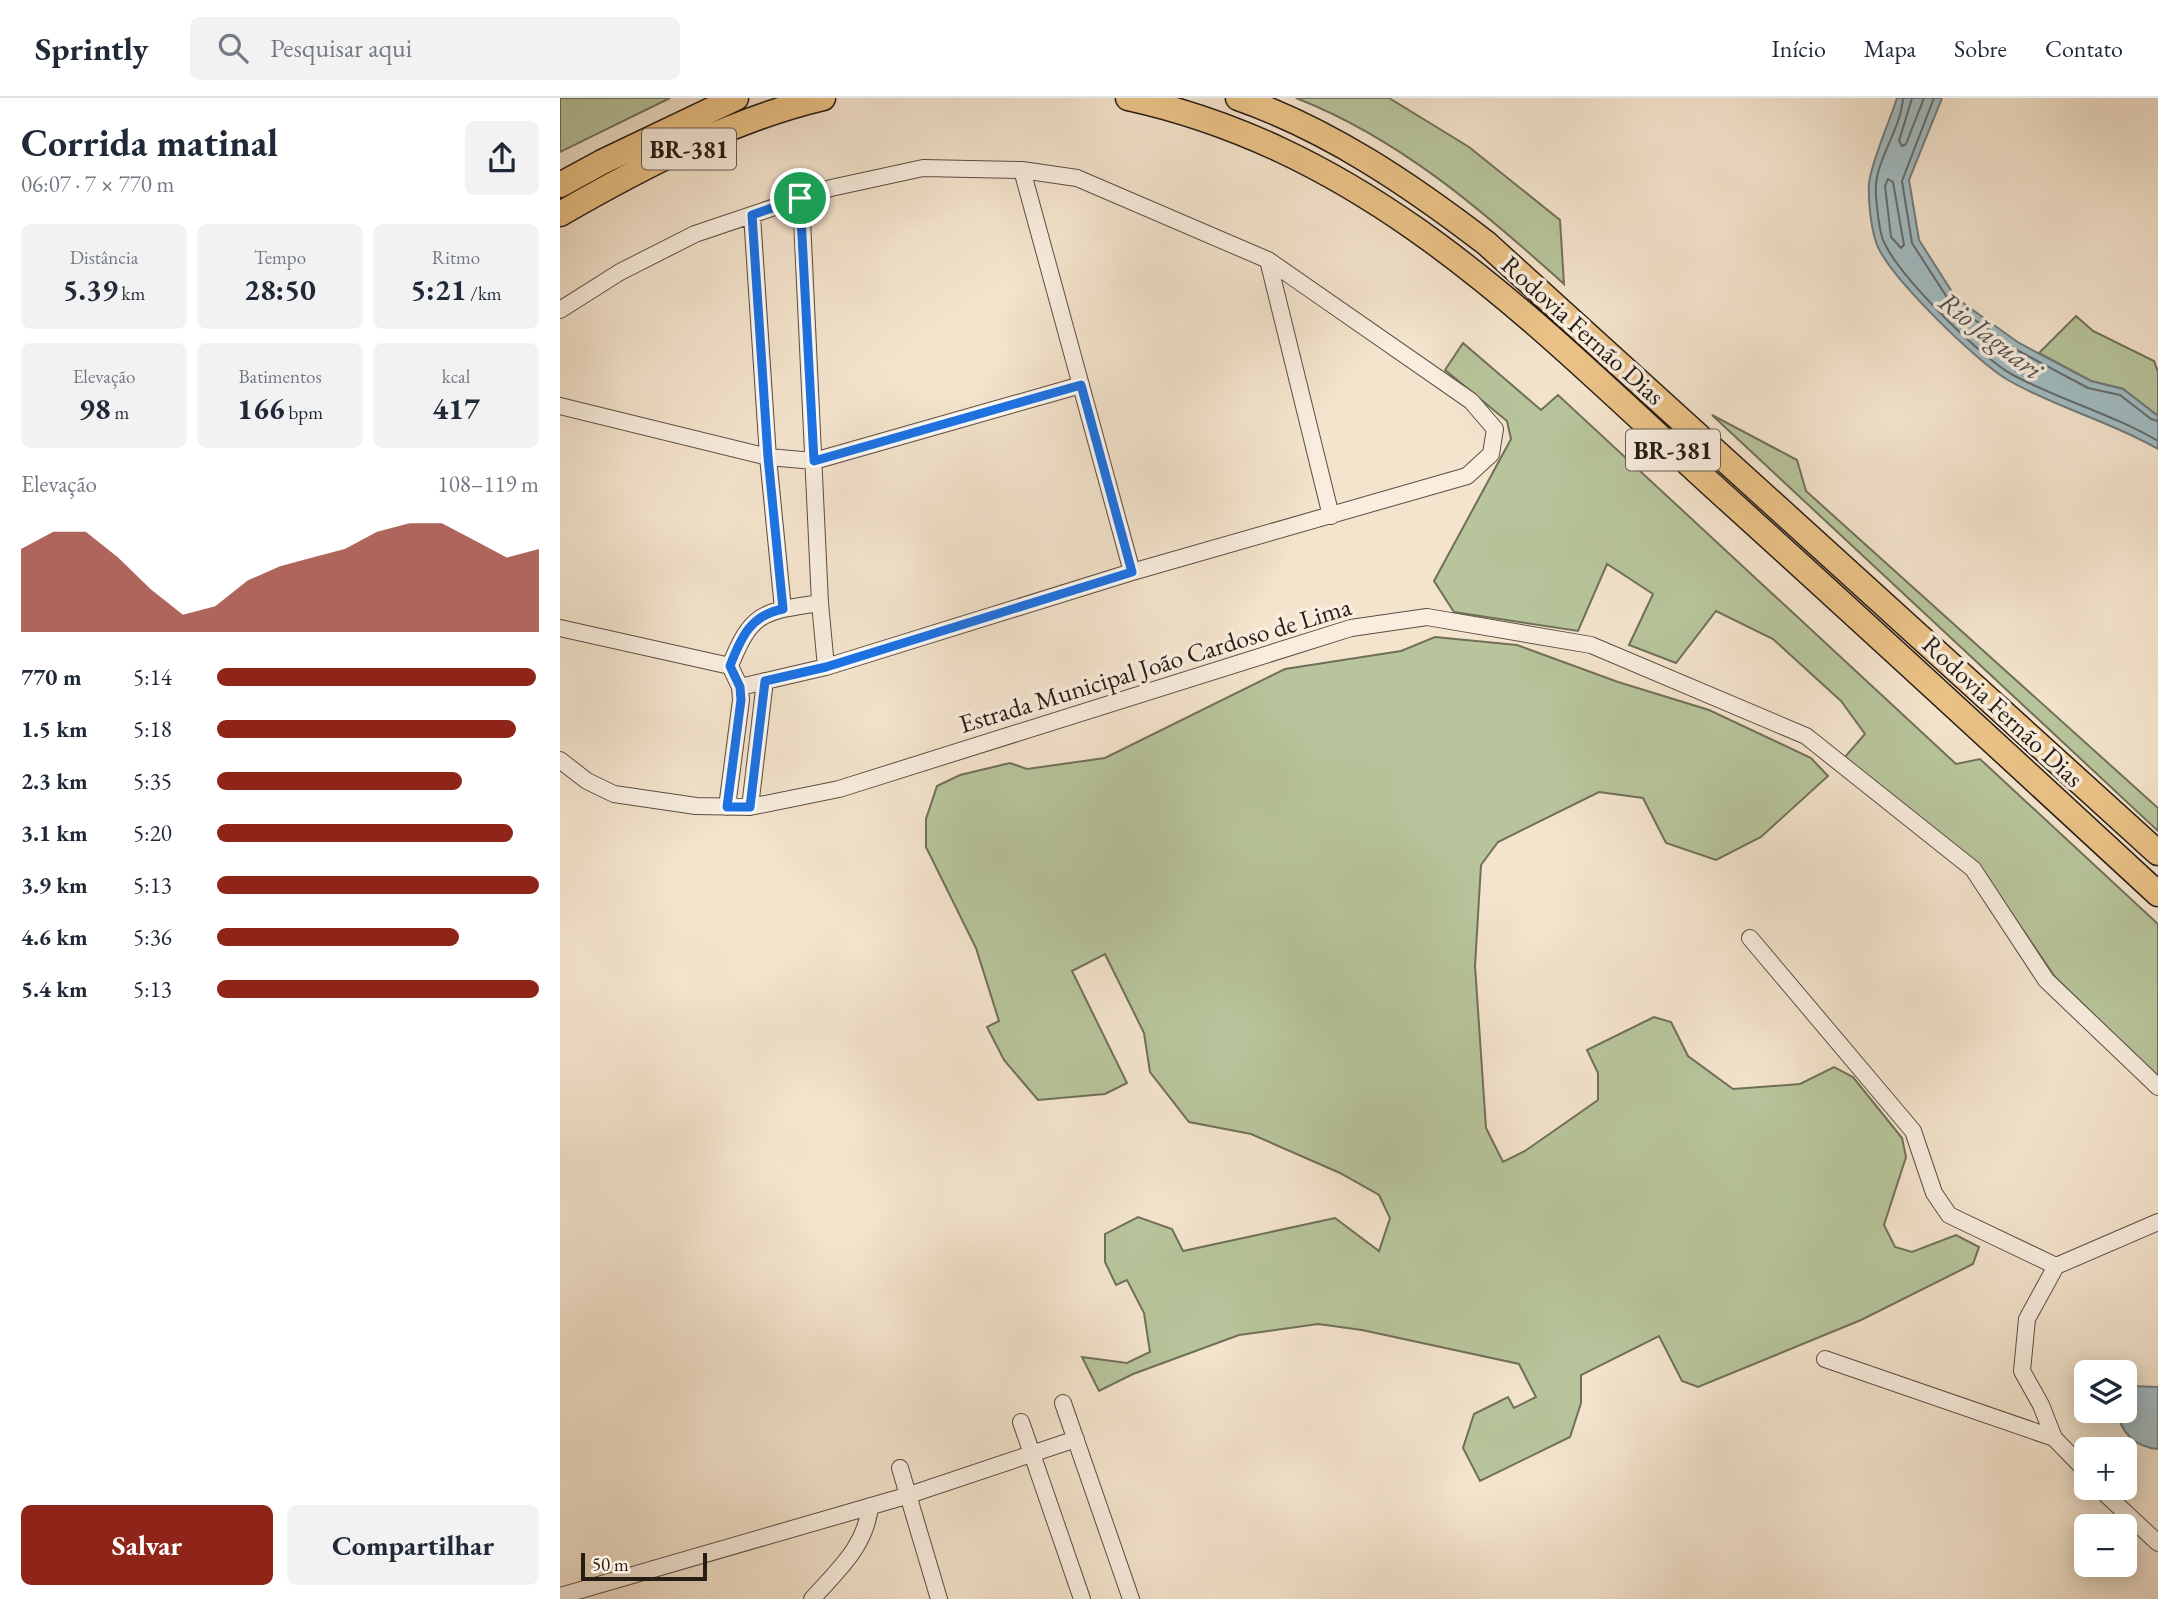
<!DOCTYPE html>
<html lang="pt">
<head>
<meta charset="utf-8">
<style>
  body { margin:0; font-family:"EB Garamond",serif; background:#f2f2f3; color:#1f2937; height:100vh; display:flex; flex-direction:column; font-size:26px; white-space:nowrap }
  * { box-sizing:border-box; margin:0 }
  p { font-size:23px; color:#747a83 }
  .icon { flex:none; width:38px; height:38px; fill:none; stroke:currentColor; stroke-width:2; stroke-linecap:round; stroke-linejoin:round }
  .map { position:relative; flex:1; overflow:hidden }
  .sheet { display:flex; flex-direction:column; background:#fff; width:560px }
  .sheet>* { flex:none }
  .buttons { position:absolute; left:1514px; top:1262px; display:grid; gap:14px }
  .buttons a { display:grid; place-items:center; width:63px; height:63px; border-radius:10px; background:#fff; box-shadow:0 4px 18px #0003; font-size:35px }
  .scale { position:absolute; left:21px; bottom:18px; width:126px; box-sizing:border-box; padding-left:7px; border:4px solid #281c16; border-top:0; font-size:19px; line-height:24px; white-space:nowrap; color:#281c16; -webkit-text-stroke:5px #f8edde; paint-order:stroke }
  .pin { position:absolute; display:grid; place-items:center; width:60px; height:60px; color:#fff; margin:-30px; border:4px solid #fff; border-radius:50%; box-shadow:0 2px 7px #0007 }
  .round { display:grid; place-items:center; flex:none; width:74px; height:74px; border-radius:10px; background:#f2f2f3 }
  .headline { display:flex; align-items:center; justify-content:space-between; height:119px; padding:0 21px }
  h1 { font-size:38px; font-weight:700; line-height:52px }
  .figures { display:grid; grid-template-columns:repeat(3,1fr); gap:10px; height:119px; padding:7px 21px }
  .figures div { display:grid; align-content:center; border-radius:10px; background:#f2f2f3; text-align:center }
  .figures b { font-size:30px; font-weight:700 }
  .figures small { font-size:19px; font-weight:400 }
  .figures p { font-size:19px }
  .chart { height:196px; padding:14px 21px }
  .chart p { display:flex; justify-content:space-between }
  .chart svg { width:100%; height:126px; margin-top:7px; fill:#8f2418; opacity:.7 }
  .action { display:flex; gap:14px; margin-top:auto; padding:14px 21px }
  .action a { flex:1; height:80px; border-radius:10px; background:#8f2418; color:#fff; font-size:28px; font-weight:700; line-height:80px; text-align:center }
  .action a+a { background:#f2f2f3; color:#1f2937 }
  ul { padding:0 21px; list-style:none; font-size:23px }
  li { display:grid; grid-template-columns:112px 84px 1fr; align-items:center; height:52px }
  li i { height:18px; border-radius:9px; background:#8f2418 }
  header { display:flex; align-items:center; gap:42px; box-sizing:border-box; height:98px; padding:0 35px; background:#fff; border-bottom:2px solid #e0e1e3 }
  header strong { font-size:33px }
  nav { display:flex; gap:38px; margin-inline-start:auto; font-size:24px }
  .search { width:490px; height:63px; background:#f2f2f3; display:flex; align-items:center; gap:18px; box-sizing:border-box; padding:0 24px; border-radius:10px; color:#747a83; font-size:26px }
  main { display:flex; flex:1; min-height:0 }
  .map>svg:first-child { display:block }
  .green { fill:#b8c59c; stroke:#707059; stroke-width:2 }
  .water { fill:#a1bcc3; stroke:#717c7e; stroke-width:2 }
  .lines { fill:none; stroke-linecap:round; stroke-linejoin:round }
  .shore { stroke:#646c6c; stroke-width:2 }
  .minor-casing { stroke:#5b4e44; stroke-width:18 }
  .highway-casing { stroke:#281c16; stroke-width:27 }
  .minor { stroke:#f8edde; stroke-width:16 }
  .highway { stroke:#eac286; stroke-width:24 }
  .route-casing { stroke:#fff; stroke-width:14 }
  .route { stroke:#1a73e8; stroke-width:9 }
  .labels { text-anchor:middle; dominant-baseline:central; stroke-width:7; stroke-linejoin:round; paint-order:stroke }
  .shield { fill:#f8edde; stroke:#665b52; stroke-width:2 }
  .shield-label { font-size:24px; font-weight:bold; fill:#281c16 }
  .street-label { font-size:26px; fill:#281c16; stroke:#f8edde }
  .water-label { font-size:28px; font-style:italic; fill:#525453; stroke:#f8edde }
</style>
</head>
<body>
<header>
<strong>Sprintly</strong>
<div class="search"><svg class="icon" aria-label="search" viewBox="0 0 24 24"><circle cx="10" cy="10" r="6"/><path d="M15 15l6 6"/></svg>Pesquisar aqui</div>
<nav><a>Início</a><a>Mapa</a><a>Sobre</a><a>Contato</a></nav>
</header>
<main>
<section class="sheet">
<div class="headline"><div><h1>Corrida matinal</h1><p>06:07 · 7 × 770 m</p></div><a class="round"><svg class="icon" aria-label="share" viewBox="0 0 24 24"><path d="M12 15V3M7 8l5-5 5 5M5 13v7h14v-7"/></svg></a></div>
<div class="figures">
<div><p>Distância</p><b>5.39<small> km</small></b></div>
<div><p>Tempo</p><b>28:50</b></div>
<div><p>Ritmo</p><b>5:21<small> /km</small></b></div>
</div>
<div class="figures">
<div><p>Elevação</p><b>98<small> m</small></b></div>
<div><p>Batimentos</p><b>166<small> bpm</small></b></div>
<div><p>kcal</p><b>417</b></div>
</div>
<div class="chart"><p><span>Elevação</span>108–119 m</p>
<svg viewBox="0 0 160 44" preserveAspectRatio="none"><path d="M0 44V15L10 9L20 9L30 18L40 29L50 38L60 35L70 26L80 21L90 18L100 15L110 9L120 6L130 6L140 12L150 18L160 15V44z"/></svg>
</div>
<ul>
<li><b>770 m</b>5:14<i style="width:99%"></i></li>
<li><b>1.5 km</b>5:18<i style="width:93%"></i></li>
<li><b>2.3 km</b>5:35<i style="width:76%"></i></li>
<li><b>3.1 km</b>5:20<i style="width:92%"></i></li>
<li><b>3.9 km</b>5:13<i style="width:100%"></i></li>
<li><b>4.6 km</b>5:36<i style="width:75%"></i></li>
<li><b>5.4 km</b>5:13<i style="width:100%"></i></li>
</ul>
<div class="action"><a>Salvar</a><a>Compartilhar</a></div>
</section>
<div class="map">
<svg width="1598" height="1501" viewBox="0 0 1598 1501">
  <rect width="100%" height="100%" fill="#f4e4cd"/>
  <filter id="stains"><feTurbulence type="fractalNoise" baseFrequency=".00286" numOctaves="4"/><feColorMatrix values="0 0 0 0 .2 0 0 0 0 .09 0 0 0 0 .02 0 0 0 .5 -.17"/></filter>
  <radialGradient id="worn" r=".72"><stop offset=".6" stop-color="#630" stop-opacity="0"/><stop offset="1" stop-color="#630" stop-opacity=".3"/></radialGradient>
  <!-- green -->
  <path class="green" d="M0 0H110L0 54Z
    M736 0H829L909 49 1000 122 1004 186C923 113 839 40 736 0Z
    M1516 218 1533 233 1594 263 1598 274V318L1563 291 1531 283 1479 255Z
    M903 245 981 312 998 297 1396 666 1420 661 1598 826V979L1495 879 1417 765 1284 660 1305 636 1281 603 1213 541 1156 513 1116 565 1069 547 1093 496 1047 466 1018 533 894 514 874 483 951 341 947 323 885 272Z
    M1152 317 1237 362 1246 393 1598 710V733Z
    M875 539 957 547 1058 584 1149 612 1251 660 1268 678 1201 739 1156 762 1106 745 1083 700 1039 694 938 744 921 767 915 868 926 1030 943 1064 965 1053 1038 1002V975L1027 952 1094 919 1111 924 1128 958 1173 991 1240 986 1274 969 1293 979 1342 1040 1346 1059 1324 1127 1335 1149 1352 1154 1396 1137 1419 1149 1413 1166 1301 1222 1138 1289 1122 1283 1099 1238 1021 1277V1305L1010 1339 920 1383 903 1350 914 1316 948 1299 954 1310 976 1299 959 1266 802 1232 758 1226 679 1237 573 1276 539 1293 522 1259 567 1265 590 1254 584 1215 567 1182 556 1187 545 1164V1136L578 1119 612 1131 623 1153 775 1120 819 1153 830 1120 819 1097 780 1075 691 1036 629 1024 590 974 584 935 545 856 512 873 567 985 545 996 478 1002 444 962 427 929 439 923 416 850 366 749V721L377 688 400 677 450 665 467 671 545 660 725 571 841 553Z"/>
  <!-- water -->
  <path class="water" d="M1337 0H1382L1349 82 1359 142 1396 200 1459 245 1531 283 1563 291 1598 318V351C1550 323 1496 310 1448 282 1418 265 1326 176 1316 144 1311 130 1308 102 1309 86 1311 64 1330 23 1337 0Z
    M1571 1288 1598 1289V1351C1575 1349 1561 1335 1557 1313L1564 1312 1565 1294Z"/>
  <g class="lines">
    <!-- shore -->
    <path class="shore" d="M1343 0C1341 30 1319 57 1316 86 1315 96 1319 135 1324 144 1339 178 1420 259 1453 277 1500 302 1552 316 1598 343
      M1352 0 1339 43 1342 48 1346 46 1364 0
      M1374 0 1342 83 1352 145 1390 204 1455 251 1528 290 1560 297 1591 321 1598 323
      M1328 81 1333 84 1344 147 1341 150 1331 139 1325 88Z"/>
    <!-- minor casing -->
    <g class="minor-casing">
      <path id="minor" d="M462 72 572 474
        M241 100 260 505 266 569
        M192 117 208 359 223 511
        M708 162 771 418
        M0 212 60 174 135 136 271 90 363 70 462 72 517 80 708 162 911 303 935 331 931 356 907 378 572 474 266 569 180 589
        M0 308 208 359 254 363 521 287
        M0 530 170 568
        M0 662 27 683 54 696 136 708 190 709 279 691 791 530 867 519 1031 547 1246 638 1413 771 1486 882 1598 989
        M167 709 181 602 180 589 170 568C192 512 204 514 260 505
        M190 709 205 583
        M1190 840 1353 1033 1374 1095 1389 1117 1496 1168
        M1265 1261 1494 1340
        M503 1305 571 1501
        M461 1324 522 1501
        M340 1370 379 1501
        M1526 1373 1494 1340 1481 1307 1462 1273 1467 1221 1496 1168 1598 1124
        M1539 1390 1598 1445
        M0 1498 346 1398 516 1341
        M252 1501C278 1472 306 1448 310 1408"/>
    </g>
    <!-- highway casing -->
    <g class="highway-casing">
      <path id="highway" d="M568 0C819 55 981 232 1164 398 1310 530 1454 663 1598 796
        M678 0C769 32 849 86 926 145L1598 755
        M0 87 42 64 176 0
        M0 116C80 70 173 21 263 0"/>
    </g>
    <!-- minor -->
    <use href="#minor" class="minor"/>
    <!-- highway -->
    <use href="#highway" class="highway"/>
  </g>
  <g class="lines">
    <!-- route casing -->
    <g class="route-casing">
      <path id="route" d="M240 100 254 363 521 287 572 474 266 569 205 583 190 709H167L181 602 180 589 170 568C181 539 191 517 223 511L208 359 192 117Z"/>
    </g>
    <!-- route -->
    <use href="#route" class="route"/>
  </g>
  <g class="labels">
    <!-- shield labels -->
    <g class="shield">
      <rect x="82" y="30.5" width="94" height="41" rx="5"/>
      <rect x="1066" y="331.5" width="94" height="41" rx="5"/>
    </g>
    <g class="shield-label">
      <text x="129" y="51">BR-381</text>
      <text x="1113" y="352">BR-381</text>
    </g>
    <!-- street labels -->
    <g class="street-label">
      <text transform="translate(1023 232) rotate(42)">Rodovia Fernão Dias</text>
      <text transform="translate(595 567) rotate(-17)">Estrada Municipal João Cardoso de Lima</text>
      <text transform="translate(1443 613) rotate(43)">Rodovia Fernão Dias</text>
    </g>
    <!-- water labels -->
    <g class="water-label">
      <text transform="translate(1431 237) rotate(38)">Rio Jaguari</text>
    </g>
  </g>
  <rect width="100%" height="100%" filter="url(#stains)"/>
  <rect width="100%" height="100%" fill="url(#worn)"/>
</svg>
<div class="buttons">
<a><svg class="icon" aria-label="layers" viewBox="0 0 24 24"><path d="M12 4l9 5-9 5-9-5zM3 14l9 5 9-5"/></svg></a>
<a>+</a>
<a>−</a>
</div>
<div class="scale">50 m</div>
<div class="pin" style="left:240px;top:100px;background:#1e9e55"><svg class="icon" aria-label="arrive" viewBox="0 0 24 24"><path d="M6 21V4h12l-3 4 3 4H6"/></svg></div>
</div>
</main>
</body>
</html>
